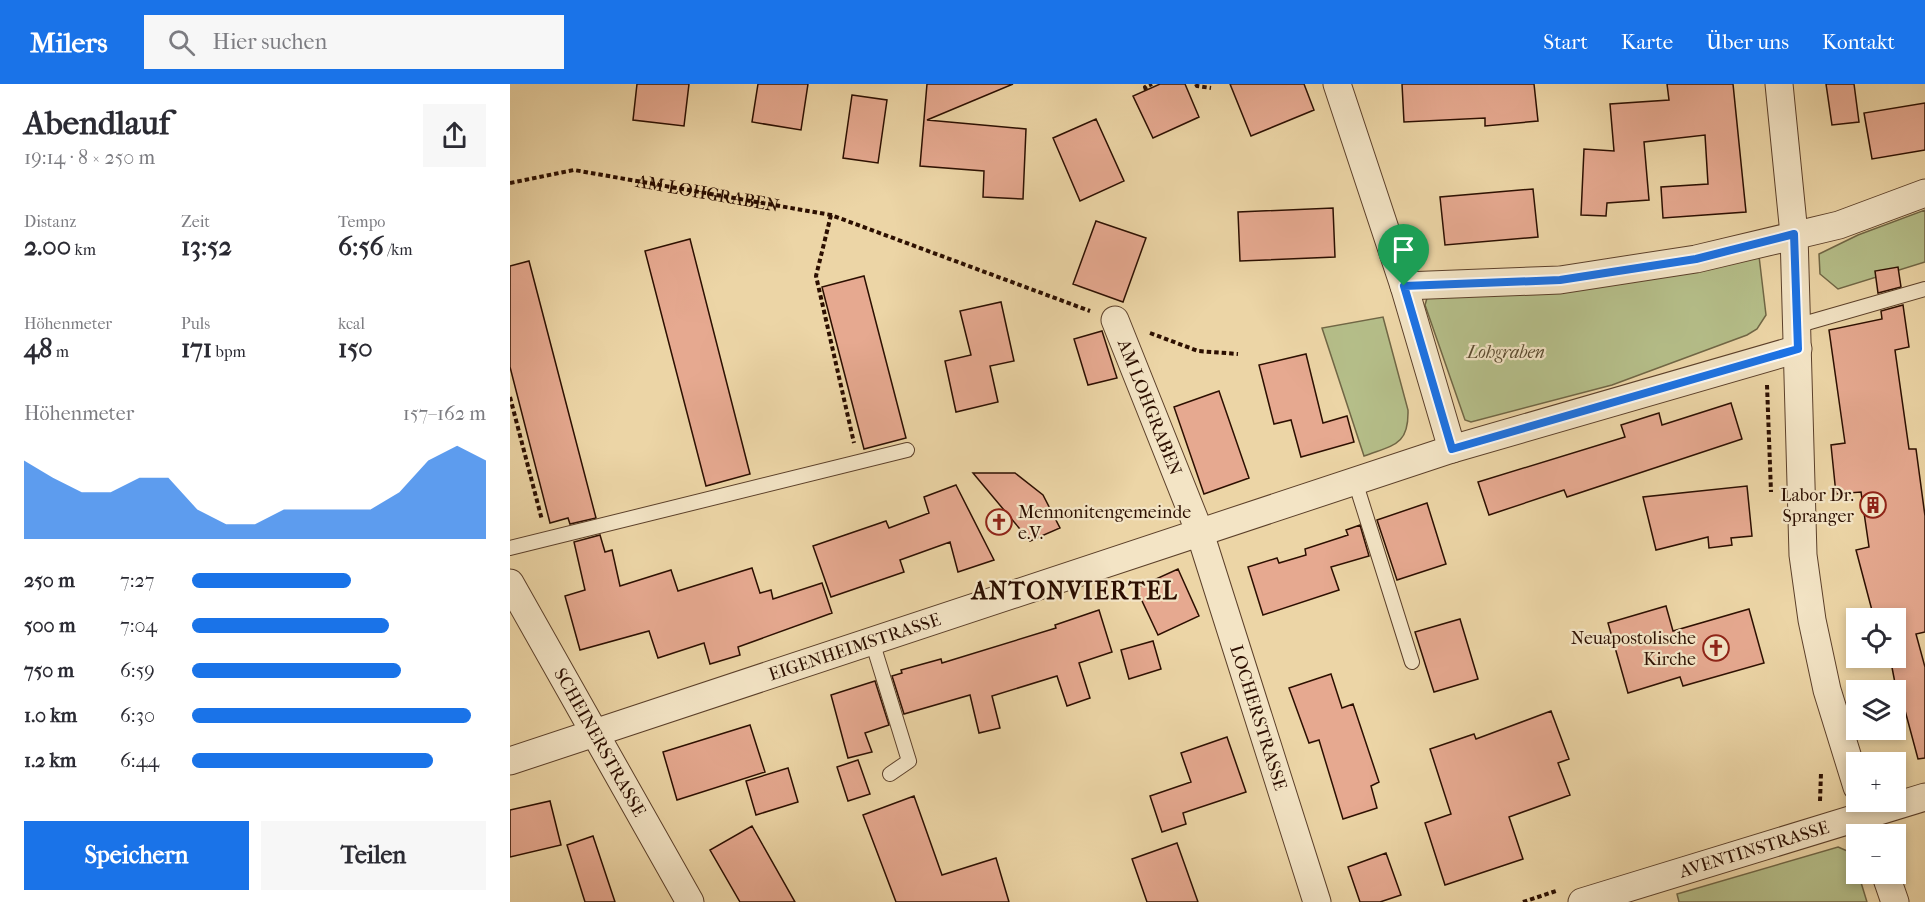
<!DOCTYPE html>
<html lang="de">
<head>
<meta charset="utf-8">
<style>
  body { margin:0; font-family:"IM FELL French Canon",serif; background:#f7f7f7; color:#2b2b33; height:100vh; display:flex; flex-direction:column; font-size:22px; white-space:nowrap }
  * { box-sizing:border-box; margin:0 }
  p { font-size:20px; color:#7c7c81 }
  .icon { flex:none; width:33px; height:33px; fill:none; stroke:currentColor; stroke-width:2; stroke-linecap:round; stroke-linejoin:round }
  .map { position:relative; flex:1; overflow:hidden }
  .drawer { display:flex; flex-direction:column; background:#fff; width:510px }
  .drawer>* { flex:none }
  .buttons { position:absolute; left:1336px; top:524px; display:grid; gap:12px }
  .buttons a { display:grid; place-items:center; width:60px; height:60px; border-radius:0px; background:#fff; box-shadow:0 3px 9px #0003; font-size:30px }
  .pin { position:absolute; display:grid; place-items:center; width:51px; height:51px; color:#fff; margin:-62px -26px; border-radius:50% 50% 50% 0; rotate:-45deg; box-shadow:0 0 6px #0007 }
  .pin .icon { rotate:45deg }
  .round { display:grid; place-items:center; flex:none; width:63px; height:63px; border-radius:0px; background:#f7f7f7 }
  .summary { display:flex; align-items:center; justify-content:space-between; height:102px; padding:0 24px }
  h1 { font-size:33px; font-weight:700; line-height:45px }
  .metrics { display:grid; grid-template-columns:repeat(3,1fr); gap:9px; height:102px; padding:6px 24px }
  .metrics div { display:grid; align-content:center }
  .metrics b { font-size:26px; font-weight:700 }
  .metrics small { font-size:16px; font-weight:400 }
  .metrics p { font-size:16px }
  .chart { height:168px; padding:12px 24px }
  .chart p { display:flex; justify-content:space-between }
  .chart svg { width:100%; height:108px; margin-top:6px; fill:#1a73e8; opacity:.7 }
  .action { display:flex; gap:12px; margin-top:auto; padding:12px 24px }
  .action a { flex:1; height:69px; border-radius:0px; background:#1a73e8; color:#fff; font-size:24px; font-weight:700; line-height:69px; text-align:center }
  .action a+a { background:#f7f7f7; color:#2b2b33 }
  ul { padding:0 24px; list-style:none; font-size:20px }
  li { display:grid; grid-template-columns:96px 72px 1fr; align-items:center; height:45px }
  li i { height:15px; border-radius:8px; background:#1a73e8 }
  header { display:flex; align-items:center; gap:36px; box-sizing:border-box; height:84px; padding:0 30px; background:#1a73e8; color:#fff }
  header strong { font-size:28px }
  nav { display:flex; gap:33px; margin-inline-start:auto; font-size:21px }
  .search { width:420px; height:54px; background:#f7f7f7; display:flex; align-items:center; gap:15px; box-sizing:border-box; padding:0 21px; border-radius:0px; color:#7c7c81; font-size:22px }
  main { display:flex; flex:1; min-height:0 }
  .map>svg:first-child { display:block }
  .green { fill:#b5be89; stroke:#706645; stroke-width:1.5 }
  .building { fill:#e6a990; stroke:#2c0f01; stroke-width:1.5 }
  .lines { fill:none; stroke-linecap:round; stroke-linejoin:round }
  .lane-casing { stroke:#5c402a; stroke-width:16 }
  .street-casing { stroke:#5c402a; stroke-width:29 }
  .path { stroke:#2c0f01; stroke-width:4; stroke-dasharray:4.5 3; stroke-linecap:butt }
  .lane { stroke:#f3e4c5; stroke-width:14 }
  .street { stroke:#f3e4c5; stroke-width:27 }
  .route-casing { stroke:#fff; stroke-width:12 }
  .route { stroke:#1a73e8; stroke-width:8 }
  .labels { text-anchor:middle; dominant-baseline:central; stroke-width:4.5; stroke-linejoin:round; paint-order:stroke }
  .street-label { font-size:18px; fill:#2c0f01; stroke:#f3e4c5 }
  .park-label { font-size:18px; font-style:italic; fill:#5c4c31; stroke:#f3e4c5 }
  .poi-label { font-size:18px; fill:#2c0f01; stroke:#f3e4c5; text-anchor:end }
  .district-label { font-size:24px; font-weight:bold; letter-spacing:1.5px; fill:#2c0f01; stroke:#f3e4c5 }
</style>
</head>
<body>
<header>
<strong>Milers</strong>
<div class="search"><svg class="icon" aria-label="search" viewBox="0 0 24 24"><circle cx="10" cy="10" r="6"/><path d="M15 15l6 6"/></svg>Hier suchen</div>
<nav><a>Start</a><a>Karte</a><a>Über uns</a><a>Kontakt</a></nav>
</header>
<main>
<section class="drawer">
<div class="summary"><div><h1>Abendlauf</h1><p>19:14 · 8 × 250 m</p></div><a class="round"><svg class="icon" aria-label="share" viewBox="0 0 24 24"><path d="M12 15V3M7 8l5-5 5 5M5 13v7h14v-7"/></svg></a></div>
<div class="metrics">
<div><p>Distanz</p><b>2.00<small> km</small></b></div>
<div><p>Zeit</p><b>13:52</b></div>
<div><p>Tempo</p><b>6:56<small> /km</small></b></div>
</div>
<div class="metrics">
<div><p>Höhenmeter</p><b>48<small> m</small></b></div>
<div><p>Puls</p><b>171<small> bpm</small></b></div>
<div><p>kcal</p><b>150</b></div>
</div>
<div class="chart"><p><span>Höhenmeter</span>157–162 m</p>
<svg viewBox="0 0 160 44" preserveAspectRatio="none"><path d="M0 44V12L10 19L20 25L30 25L40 19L50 19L60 32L70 38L80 38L90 32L100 32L110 32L120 32L130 25L140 12L150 6L160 12V44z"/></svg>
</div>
<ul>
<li><b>250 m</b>7:27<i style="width:54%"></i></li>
<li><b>500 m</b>7:04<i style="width:67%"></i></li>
<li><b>750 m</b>6:59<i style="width:71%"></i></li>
<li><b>1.0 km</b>6:30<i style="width:95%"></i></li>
<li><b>1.2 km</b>6:44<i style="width:82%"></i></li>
</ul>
<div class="action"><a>Speichern</a><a>Teilen</a></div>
</section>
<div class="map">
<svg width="1415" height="818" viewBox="0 0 1415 818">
  <rect width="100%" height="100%" fill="#ecd5a6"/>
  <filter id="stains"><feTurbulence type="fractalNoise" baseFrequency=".00333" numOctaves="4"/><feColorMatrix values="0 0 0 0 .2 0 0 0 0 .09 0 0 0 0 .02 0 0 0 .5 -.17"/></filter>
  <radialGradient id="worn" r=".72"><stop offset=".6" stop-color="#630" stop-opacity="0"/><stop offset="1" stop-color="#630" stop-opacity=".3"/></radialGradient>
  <!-- green -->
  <path class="green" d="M1415 126V178L1328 205 1310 190 1309 170 1348 151Z
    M1249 172 1256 231 1247 245 1237 251 1102 301 961 338 955 336 915 221 917 214Z
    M873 233 898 326C899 362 883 361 854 372L812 244Z
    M1328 763 1342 769 1357 818H1169L1167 810Z"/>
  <!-- building -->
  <path class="building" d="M127 0H179L174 42 123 36Z
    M248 0H298L291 46 242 38Z
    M417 0H503L417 36 516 45 513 115 473 113 474 87 410 82Z
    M650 0H675L689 33 643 54 623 12Z
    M720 0H794L804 26 741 52Z
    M892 0H1024L1028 37 975 42V34L894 38Z
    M1157 0H1223L1236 128 1153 134 1151 103 1198 100 1195 51 1134 58 1139 116 1097 119 1096 132 1071 131 1074 65 1104 67 1100 20 1159 16Z
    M1316 0H1344L1349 38 1322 41Z
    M342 11 377 16 368 79 333 74Z
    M1415 19V66L1362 75 1354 29Z
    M586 35 614 97 570 117 543 54Z
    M1023 105 1028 153 935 161 930 113Z
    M823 124 825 173 730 177 728 128Z
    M586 137 636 154 613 218 563 200Z
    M180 155 240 390 196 402 135 167Z
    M19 177 86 434 60 440 58 434 40 439 0 283V182Z
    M1388 183 1391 203 1368 209 1365 187Z
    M354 192 396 354 354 365 312 203Z
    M491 218 504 277 480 282 488 318 446 328 435 277 461 271 450 227Z
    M1393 221 1399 263 1385 266 1399 365H1406L1415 432V548L1406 550 1415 583V674L1408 675 1393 619 1389 620 1380 573H1386V534H1364L1346 466 1359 463 1351 408 1326 410 1321 361 1335 359 1319 246 1372 235 1371 227Z
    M592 247 607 294 578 301 564 255Z
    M796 270 813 339 837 332 844 358 791 373 781 336 764 340 749 281Z
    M709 307 739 394 694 410 664 323Z
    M1221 319 1232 355 1057 413 1054 406 979 431 968 398 1115 353 1111 341 1149 329 1152 341Z
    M463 389H505L533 411 550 444 520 457Z
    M446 401 484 476 448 488 440 458 390 476 394 488 321 513 303 462 376 437 379 444 419 429 414 413Z
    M1237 402 1242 452 1221 454 1222 461 1199 464 1198 453 1146 466 1133 413Z
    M917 419 936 480 887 496 867 436Z
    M850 441 859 472 821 483 829 506 753 531 738 483 767 474 769 479 796 471 795 465 838 451 836 446Z
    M90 451 95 468 102 466 110 502 161 486 168 507 242 484 250 509 261 506 263 515 312 499 322 529 228 563 230 571 200 580 194 559 148 574 139 547 70 566 55 512 75 506 64 458Z
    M668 485 689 532 648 551 626 504Z
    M1156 522 1163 547 1239 525 1254 579 1173 602 1170 593 1118 609 1098 539Z
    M589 526 602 568 569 579 580 614 557 622 547 592 482 612 490 644 469 649 460 611 394 630 382 592 392 589 391 586 431 575 432 579 546 544 545 541Z
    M950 535 968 595 924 608 905 548Z
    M643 557 651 585 619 595 611 566Z
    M821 590 832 624 843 620 869 698 861 702 867 724 833 735 809 656 799 659 779 604Z
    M365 597 379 641 355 649 362 668 338 674 321 611Z
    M1041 627 1059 675 1048 679 1060 711 999 733 1013 775 935 801 915 739 941 730 920 665 964 650 966 655Z
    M240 641 255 688 167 716 153 668Z
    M717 653 736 708 673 729 676 740 652 748 640 712 681 698 671 669Z
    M348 676 360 710 338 717 327 683Z
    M278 684 288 718 246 731 236 697Z
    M404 712 432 791 486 774 499 818H386L353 731Z
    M40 717 51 761 0 773V726Z
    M242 742 285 818H230L200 766Z
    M83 752 105 818H75L57 761Z
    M667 759 688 818H637L622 775Z
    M876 769 891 811 870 818H850L838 783Z"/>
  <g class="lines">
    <!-- lane casing -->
    <g class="lane-casing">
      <path id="lane" d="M1286 242 1415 205
        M845 397 902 578
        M0 464 397 366
        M362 557 399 677 380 690"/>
    </g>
    <!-- street casing -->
    <g class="street-casing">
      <g id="street">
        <path d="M827 0 894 202 942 365"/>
        <path d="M1269 0 1284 150 1293 471 1302 536 1317 606 1347 703"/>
        <path d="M894 202 1050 196 1186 175 1329 141 1415 109"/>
        <path id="s2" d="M605 236 690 449 807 818"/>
        <path id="s3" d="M0 499 180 818"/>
        <path id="s4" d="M0 677 942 365 1288 265"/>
        <path d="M1375 789 1385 818"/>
        <path id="s5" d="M1072 818 1415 713"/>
      </g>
    </g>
    <!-- path -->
    <g class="path">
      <path d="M686 0 687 2 701 4"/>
      <path d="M636 6 635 3 642 0"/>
      <path id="s1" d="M0 99 64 86 321 131 580 227"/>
      <path d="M321 131 306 192 344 359"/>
      <path d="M640 249 688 267 728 270"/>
      <path d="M1257 301 1261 408"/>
      <path d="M0 313 32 436"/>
      <path d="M1310 717 1311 689"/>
      <path d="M1341 763 1347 772"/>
      <path d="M1013 818 1046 807"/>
    </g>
    <!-- lane -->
    <use href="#lane" class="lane"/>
    <!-- street -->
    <use href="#street" class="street"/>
  </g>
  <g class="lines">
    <!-- route casing -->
    <g class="route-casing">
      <path id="route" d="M1284 150 1288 265 942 365 894 202 1050 196 1186 175Z"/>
    </g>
    <!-- route -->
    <use href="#route" class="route"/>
  </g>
  <!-- icons -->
  <defs>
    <g id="building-ring" transform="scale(1.35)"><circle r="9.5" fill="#f3e4c5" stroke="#8f2418" stroke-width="1.5"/><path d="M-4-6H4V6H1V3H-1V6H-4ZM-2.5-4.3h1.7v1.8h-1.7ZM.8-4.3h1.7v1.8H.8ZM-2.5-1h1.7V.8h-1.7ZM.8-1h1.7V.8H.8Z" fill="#8f2418"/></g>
    <g id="church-ring" transform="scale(1.35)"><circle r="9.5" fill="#f3e4c5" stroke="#8f2418" stroke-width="1.5"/><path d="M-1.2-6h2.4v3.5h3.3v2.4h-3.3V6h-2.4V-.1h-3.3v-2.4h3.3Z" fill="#8f2418"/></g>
  </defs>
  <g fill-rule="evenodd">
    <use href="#building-ring" x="1363" y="421"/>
    <use href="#church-ring" x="489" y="438"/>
    <use href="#church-ring" x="1206" y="564"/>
  </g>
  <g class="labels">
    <!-- street labels -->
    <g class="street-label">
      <text stroke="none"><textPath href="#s1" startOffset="201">AM LOHGRABEN</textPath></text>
      <text stroke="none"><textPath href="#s2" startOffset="94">AM LOHGRABEN</textPath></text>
      <text stroke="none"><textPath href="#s4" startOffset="363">EIGENHEIMSTRASSE</textPath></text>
      <text stroke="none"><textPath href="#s2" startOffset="423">LOCHERSTRASSE</textPath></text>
      <text stroke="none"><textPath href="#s3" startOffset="183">SCHEINERSTRASSE</textPath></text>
      <text stroke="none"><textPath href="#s5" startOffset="180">AVENTINSTRASSE</textPath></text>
    </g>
    <!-- park labels -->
    <g class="park-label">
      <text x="996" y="268">Lohgraben</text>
    </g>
    <!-- poi labels -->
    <g class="poi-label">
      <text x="1344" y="411">Labor Dr.<tspan x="1344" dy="21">Spranger</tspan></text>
      <text x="508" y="428" text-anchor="start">Mennonitengemeinde<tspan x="508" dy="21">e.V.</tspan></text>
      <text x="1186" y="554">Neuapostolische<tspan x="1186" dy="21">Kirche</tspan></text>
    </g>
    <!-- district labels -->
    <g class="district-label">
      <text x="565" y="507">ANTONVIERTEL</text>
    </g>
  </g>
  <rect width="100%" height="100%" filter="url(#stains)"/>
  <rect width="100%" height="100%" fill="url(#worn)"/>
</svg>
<div class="buttons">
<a><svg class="icon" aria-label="locate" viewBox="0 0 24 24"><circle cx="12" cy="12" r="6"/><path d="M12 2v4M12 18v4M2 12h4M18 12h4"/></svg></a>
<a><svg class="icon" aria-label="layers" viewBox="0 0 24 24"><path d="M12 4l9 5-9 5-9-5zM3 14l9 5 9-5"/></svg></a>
<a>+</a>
<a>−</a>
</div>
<div class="pin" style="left:894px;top:202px;background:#1e9e55"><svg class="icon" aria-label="arrive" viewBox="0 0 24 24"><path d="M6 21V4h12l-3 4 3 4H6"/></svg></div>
</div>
</main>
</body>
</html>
